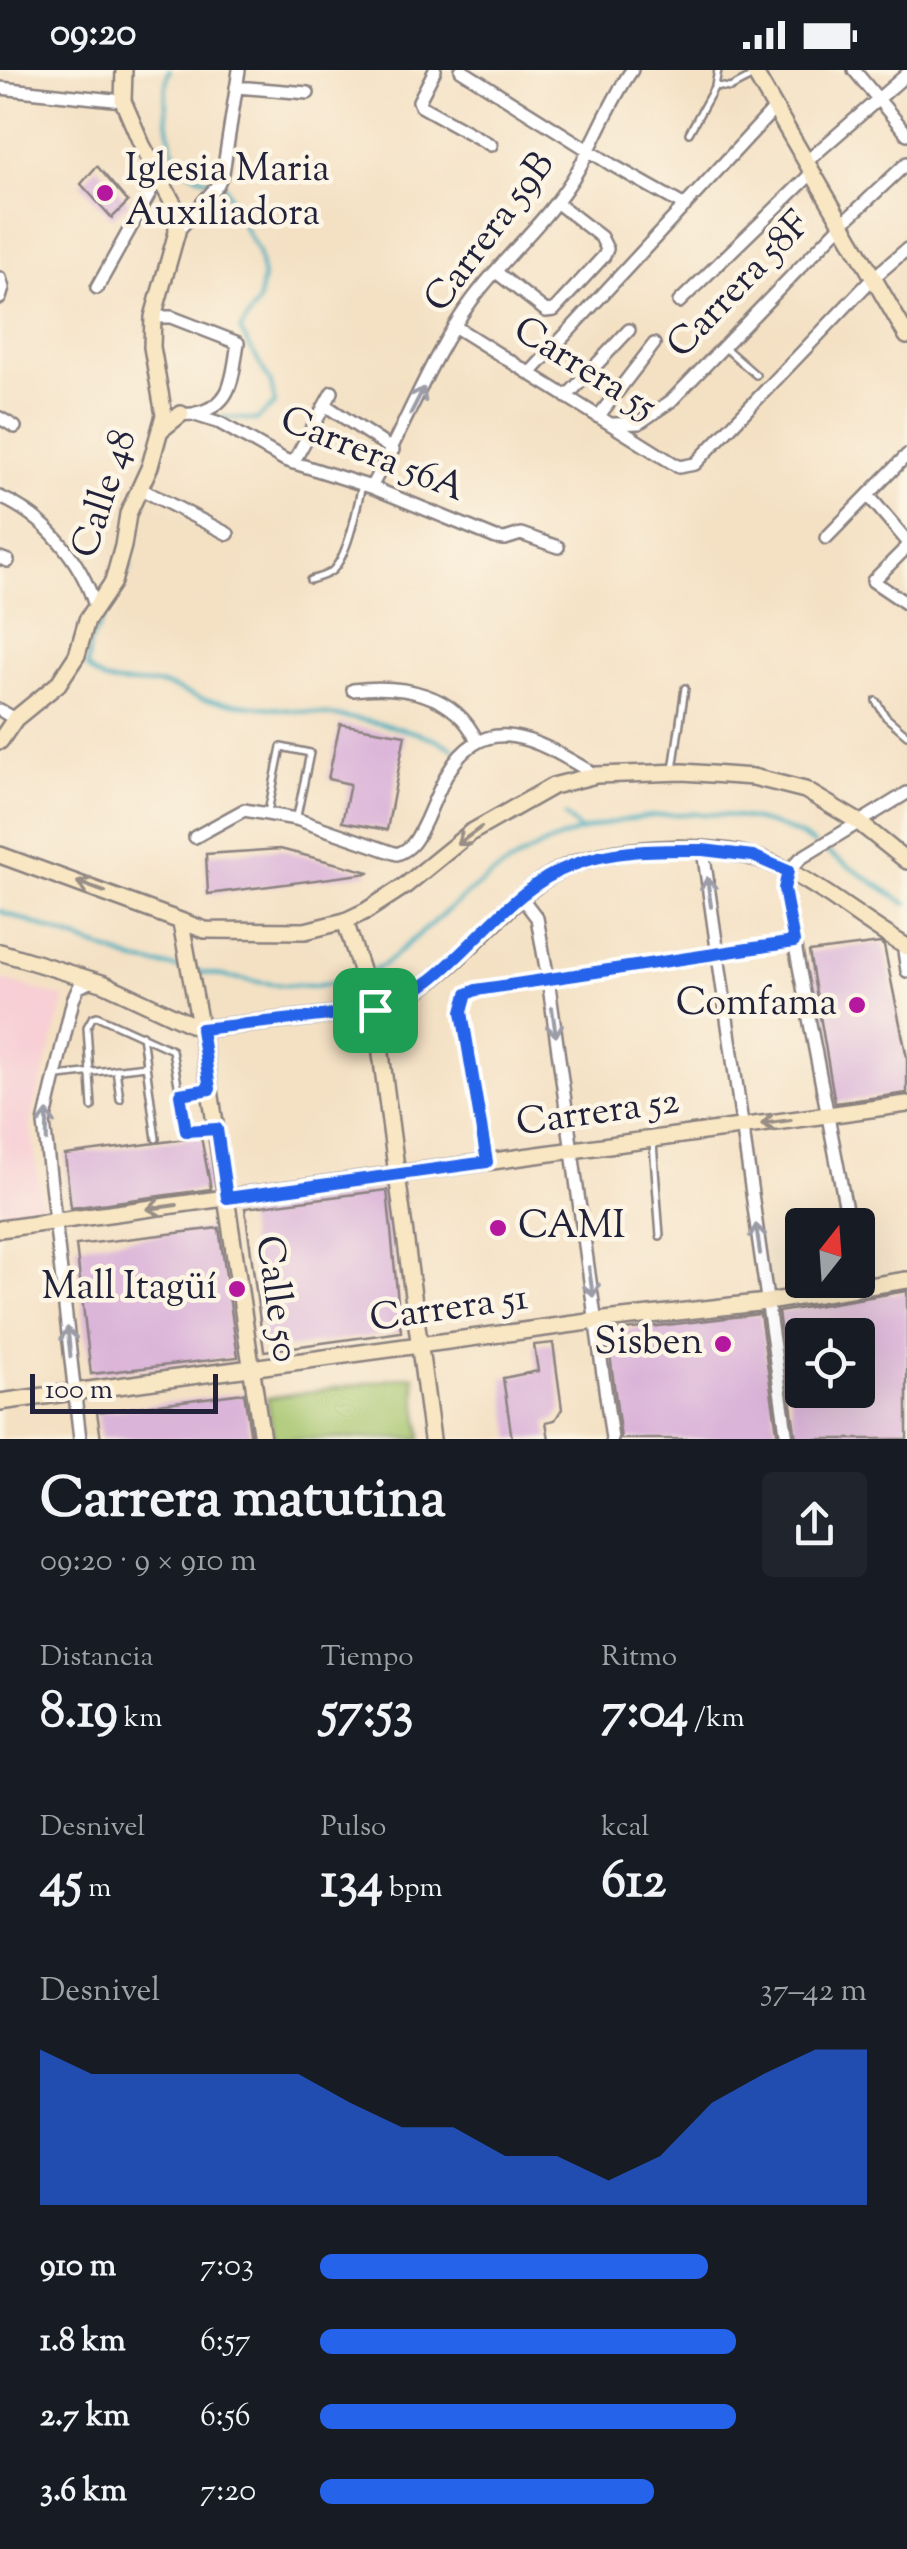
<!DOCTYPE html>
<html lang="es">
<head>
<meta charset="utf-8">
<style>
  body { margin:0; font-family:"Sorts Mill Goudy",serif; background:#20242c; color:#f1f3f6; height:100vh; display:flex; flex-direction:column; font-size:38px; white-space:nowrap }
  * { box-sizing:border-box; margin:0 }
  p { font-size:32px; color:#9ea1a6 }
  .icon { flex:none; width:55px; height:55px; fill:none; stroke:currentColor; stroke-width:2; stroke-linecap:round; stroke-linejoin:round }
  .map { position:relative; height:1369px; overflow:hidden }
  .drawer { display:flex; flex-direction:column; background:#171b24; flex:1 }
  .drawer>* { flex:none }
  .needle { width:65px; rotate:17deg }
  .controls { position:absolute; left:785px; top:1138px; display:grid; gap:20px }
  .controls a { display:grid; place-items:center; width:90px; height:90px; border-radius:10px; background:#171b24; box-shadow:0 10px 40px #0002; font-size:50px }
  .scale { position:absolute; left:30px; bottom:25px; width:188px; box-sizing:border-box; padding-left:10px; border:5px solid #22223b; border-top:0; font-size:28px; line-height:35px; white-space:nowrap; color:#22223b; -webkit-text-stroke:8px #fcf5e5; paint-order:stroke }
  .pin { position:absolute; display:grid; place-items:center; width:85px; height:85px; color:#fff; margin:-42px; border-radius:20px; box-shadow:0 5px 15px #0006 }
  .round { display:grid; place-items:center; flex:none; width:105px; height:105px; border-radius:10px; background:#20242c }
  .overview { display:flex; align-items:center; justify-content:space-between; height:170px; padding:0 40px }
  h1 { font-size:55px; font-weight:700; line-height:75px }
  .metrics { display:grid; grid-template-columns:repeat(3,1fr); gap:15px; height:170px; padding:10px 40px }
  .metrics div { display:grid; align-content:center }
  .metrics b { font-size:50px; font-weight:700 }
  .metrics small { font-size:28px; font-weight:400 }
  .metrics p { font-size:28px }
  .chart { height:280px; padding:20px 40px }
  .chart p { display:flex; justify-content:space-between }
  .chart svg { width:100%; height:180px; margin-top:10px; fill:#2563eb; opacity:.7 }
  ul { padding:0 40px; list-style:none; font-size:32px }
  li { display:grid; grid-template-columns:160px 120px 1fr; align-items:center; height:75px }
  li i { height:25px; border-radius:12px; background:#2563eb }
  .status { display:flex; justify-content:space-between; align-items:center; height:70px; padding:0 50px; background:#171b24; direction:ltr }
  .status svg { height:28px; fill:currentColor }
  .map>svg:first-child { display:block }
  .built { fill:#f7cfd5 }
  .green { fill:#a5c56d; stroke:#647454; stroke-width:2.5 }
  .lines { fill:none; stroke-linecap:round; stroke-linejoin:round }
  .stream { stroke:#3eaabd; stroke-width:4 }
  .building { fill:#dbb5d9; fill-rule:evenodd }
  .lane-casing { stroke:#8b8280; stroke-width:10 }
  .street-casing { stroke:#8b8280; stroke-width:16 }
  .secondary-casing { stroke:#8b8280; stroke-width:20 }
  .lane { stroke:#fff; stroke-width:5 }
  .street { stroke:#fff; stroke-width:11 }
  .secondary { stroke:#f9e7c3; stroke-width:15 }
  .oneway { stroke:#9c9ca7 }
  .oneway2 { stroke:#988e86 }
  .route-casing { stroke:#fff; stroke-width:20 }
  .route { stroke:#2563eb; stroke-width:12 }
  .poi-dot { fill:#b5179e; stroke:#fcf5e5; stroke-width:4 }
  .labels { text-anchor:middle; dominant-baseline:central; stroke-width:9; stroke-linejoin:round; paint-order:stroke }
  .poi-label { font-size:38px; fill:#22223b; stroke:#fcf5e5; text-anchor:end }
  .street-label { font-size:38px; fill:#22223b; stroke:#fcf5e5 }
</style>
</head>
<body>
<div class="status"><b>09:20</b><svg viewBox="0 0 49 12"><path d="M0 12V9h3v3zM5 12V6h3v6zM10 12V3h3v9zM15 12V0h3v12zM26 1h20v11H26zM47 4h2v5h-2z"/></svg></div>
<div class="map">
<svg width="907" height="1369" viewBox="0 0 907 1369">
  <rect width="100%" height="100%" fill="#fcf5e5"/>
  <filter id="ink" filterUnits="userSpaceOnUse"><feTurbulence type="fractalNoise" baseFrequency=".01" numOctaves="2"/><feDisplacementMap in="SourceGraphic" scale="20" xChannelSelector="R" yChannelSelector="G"/><feConvolveMatrix kernelMatrix="1 2 1 2 8 2 1 2 1" color-interpolation-filters="sRGB"/></filter>
  <filter id="wash" filterUnits="userSpaceOnUse"><feTurbulence type="fractalNoise" baseFrequency=".0048" numOctaves="4" result="noise"/><feDisplacementMap in="SourceGraphic" scale="40" xChannelSelector="R" yChannelSelector="G"/><feGaussianBlur stdDeviation="2.25" result="paint"/><feColorMatrix in="noise" values="0 0 0 0 0 0 0 0 0 0 0 0 0 0 0 0 0 1.4 0 .05"/><feComposite in="paint" operator="in"/></filter>
  <g filter="url(#wash)">
    <rect width="100%" height="100%" fill="#f4e1c4"/>
    <!-- built -->
    <path class="built" d="M0 909 65 928 30 1052 43 1142 0 1148Z"/>
    <!-- green -->
    <path class="green" d="M414 1306 421 1369H274L267 1328Z"/>
    <g class="lines">
      <!-- stream -->
      <path class="stream" d="M169 0C161 23 167 85 187 100 198 108 213 111 225 115L238 147 258 181 263 208 258 233 240 260 271 313 275 334 256 350 221 347
        M131 496 90 573 87 597C105 620 131 612 157 614 174 615 191 628 208 630 276 641 398 645 454 679
        M565 746 582 762
        M822 779 907 834
        M0 841 136 891 186 899
        M195 901C249 910 304 926 357 907
        M366 904 386 893C436 851 487 801 546 774 620 740 745 728 814 774"/>
    </g>
    <g id="blocks">
      <!-- building -->
      <path class="building" d="M97 96 128 132 112 148 81 114Z
        M340 654 405 665 387 760 342 752 350 714 328 709Z
        M280 779 369 802V803L208 824 206 784Z
        M880 873 884 876 907 988V1023L835 1033 809 882Z
        M201 1067 211 1119 71 1138 65 1085Z
        M387 1120 401 1262 264 1281 245 1138Z
        M219 1158 238 1287 91 1304 76 1175Z
        M907 1221V1369H796L778 1242ZM802 1265H858V1320H802Z
        M760 1244 778 1369H621L607 1262Z
        M553 1273 562 1339 555 1350 546 1352 549 1369H512L503 1308 538 1301 534 1275Z
        M244 1323 251 1369H101L97 1342Z"/>
    </g>
  </g>
  <g filter="url(#ink)">
    <use href="#blocks" fill-opacity="0" stroke="#8b8280" stroke-width="2.5"/>
    <g class="lines">
      <!-- lane casing -->
      <g class="lane-casing">
        <path id="lane" d="M718 0 715 16 730 18 753 6
          M689 63 715 16
          M724 277 756 305
          M310 510C318 507 327 506 333 500 349 483 357 437 362 414
          M876 631 886 647 907 665
          M673 700 685 618
          M268 742 281 677 310 683 297 746
          M142 965 156 1069
          M116 999 120 1029
          M59 1006 146 996
          M180 1024 207 1019
          M92 1037 87 957 92 948 97 946 172 980 186 1061 211 1060
          M653 1073 660 1166"/>
      </g>
      <!-- street casing -->
      <g class="street-casing">
        <path id="street" d="M435 0 419 31 421 36 491 75
          M461 0 612 95 685 136
          M854 0 907 64
          M236 17 308 23
          M0 18 123 31
          M806 92 907 4
          M177 162 217 116 223 103 239 0
          M496 202 546 241 554 240 604 186 607 179 601 167 556 132
          M0 208 3 218 0 228
          M97 218 160 105
          M679 232 812 103
          M153 247H171L238 273C232 306 234 335 196 343
          M454 256 679 397 695 394 873 208 907 179
          M530 303 775 38
          M566 327 629 260
          M325 335 393 380
          M176 345 192 344 220 353 285 390 371 417 496 468 505 469 521 464 558 477
          M598 347 654 274
          M0 348 15 357
          M614 354 639 353 671 331 842 154 907 93
          M293 393 332 322
          M371 417C405 357 431 285 472 230 505 185 550 149 578 100 597 67 610 31 632 0
          M139 418 228 464
          M868 425 907 471
          M0 427C45 446 81 490 95 536
          M826 468 907 385
          M907 477 873 511 907 534
          M0 488 8 491
          M353 620C402 614 455 623 477 671
          M0 640 15 649
          M195 767 244 740 296 749 397 784C414 778 418 766 426 750 433 734 440 716 449 701 489 635 547 677 596 705
          M703 780 787 1369
          M521 827 537 848 548 909 612 1369
          M903 874 907 901
          M487 1092 462 941 467 924 476 920 794 872
          M849 1155 784 819 789 801 801 788 907 723
          M80 1369 44 1053 73 930 79 917 93 910"/>
      </g>
      <!-- secondary casing -->
      <g class="secondary-casing">
        <path id="secondary" d="M753 0 907 266
          M161 360 181 344
          M0 671 15 649 58 614 77 585 87 550 113 512 123 476 128 444 150 396 164 345 152 277 153 247 177 162 176 139 142 75 123 31 124 0
          M0 785 205 860 305 861 345 851 366 841 406 815 470 763 553 716 596 705 683 702 753 707 805 720 857 751 907 791
          M345 851 376 946 432 1369
          M181 853 202 966 262 1369
          M0 882 105 914 201 959
          M201 959 375 940C435 921 473 870 518 830 533 816 550 804 569 796 622 774 725 771 778 796 824 817 863 852 907 877
          M0 1159 907 1034
          M0 1332 596 1251 767 1232 907 1210"/>
      </g>
      <!-- lane -->
      <use href="#lane" class="lane"/>
      <!-- street -->
      <use href="#street" class="street"/>
      <!-- secondary -->
      <use href="#secondary" class="secondary"/>
    </g>
    <!-- one-way arrows -->
    <defs><path id="oneway-shaft" d="M-6 0H5M1.5-3L5.5 0L1.5 3" fill="none" stroke-width="1.6" stroke-linecap="round" stroke-linejoin="round" transform="scale(2.5)"/></defs>
    <g class="oneway">
      <use href="#oneway-shaft" transform="translate(417 331) rotate(-63)"/>
      <use href="#oneway-shaft" transform="translate(709 822) rotate(-98)"/>
      <use href="#oneway-shaft" transform="translate(554 952) rotate(82)"/>
      <use href="#oneway-shaft" transform="translate(47 1056) rotate(-89)"/>
      <use href="#oneway-shaft" transform="translate(758 1169) rotate(-98)"/>
      <use href="#oneway-shaft" transform="translate(591 1212) rotate(82)"/>
      <use href="#oneway-shaft" transform="translate(69 1272) rotate(-96)"/>
    </g>
    <g class="oneway2">
      <use href="#oneway-shaft" transform="translate(469 766) rotate(144)"/>
      <use href="#oneway-shaft" transform="translate(91 817) rotate(-160)"/>
      <use href="#oneway-shaft" transform="translate(776 1052) rotate(172)"/>
      <use href="#oneway-shaft" transform="translate(162 1137) rotate(172)"/>
    </g>
  </g>
  <g class="lines" filter="url(#ink)">
    <!-- route casing -->
    <g class="route-casing">
      <path id="route" d="M703 780 753 786 788 801 784 819 794 872 476 920 467 924 462 942 487 1092 227 1128 217 1059 186 1061 180 1024 210 1019 201 959 375 940C457 915 494 824 573 795 614 779 660 780 703 780Z"/>
    </g>
    <!-- route -->
    <use href="#route" class="route"/>
  </g>
  <!-- markers -->
  <g class="poi-dot">
    <circle cx="105" cy="123" r="10"/>
    <circle cx="857" cy="935" r="10"/>
    <circle cx="498" cy="1158" r="10"/>
    <circle cx="237" cy="1219" r="10"/>
    <circle cx="723" cy="1274" r="10"/>
  </g>
  <g class="labels">
    <!-- poi labels -->
    <g class="poi-label">
      <text x="125" y="101" text-anchor="start">Iglesia Maria<tspan x="125" dy="44">Auxiliadora</tspan></text>
      <text x="837" y="935">Comfama</text>
      <text x="518" y="1158" text-anchor="start">CAMI</text>
      <text x="217" y="1219">Mall Itagüí</text>
      <text x="703" y="1274">Sisben</text>
    </g>
    <!-- street labels -->
    <g class="street-label">
      <text transform="translate(491 163) rotate(-53)">Carrera 59B</text>
      <text transform="translate(740 216) rotate(-46)">Carrera 58F</text>
      <text transform="translate(584 300) rotate(32)">Carrera 55</text>
      <text transform="translate(372 386) rotate(22)">Carrera 56A</text>
      <text transform="translate(106 424) rotate(-72)">Calle 48</text>
      <text transform="translate(598 1044) rotate(-8)">Carrera 52</text>
      <text transform="translate(275 1229) rotate(82)">Calle 50</text>
      <text transform="translate(449 1240) rotate(-8)">Carrera 51</text>
    </g>
  </g>
</svg>
<div class="controls">
<a><svg class="needle" viewBox="-14 -14 28 28"><path d="M0-13l5 13h-10z" fill="#e53935"/><path d="M0 13l5-13h-10z" fill="#9ea1a6"/></svg></a>
<a><svg class="icon" aria-label="locate" viewBox="0 0 24 24"><circle cx="12" cy="12" r="6"/><path d="M12 2v4M12 18v4M2 12h4M18 12h4"/></svg></a>
</div>
<div class="scale">100 m</div>
<div class="pin" style="left:375px;top:940px;background:#1e9e55"><svg class="icon" aria-label="arrive" viewBox="0 0 24 24"><path d="M6 21V4h12l-3 4 3 4H6"/></svg></div>
</div>
<section class="drawer">
<div class="overview"><div><h1>Carrera matutina</h1><p>09:20 · 9 × 910 m</p></div><a class="round"><svg class="icon" aria-label="share" viewBox="0 0 24 24"><path d="M12 15V3M7 8l5-5 5 5M5 13v7h14v-7"/></svg></a></div>
<div class="metrics">
<div><p>Distancia</p><b>8.19<small> km</small></b></div>
<div><p>Tiempo</p><b>57:53</b></div>
<div><p>Ritmo</p><b>7:04<small> /km</small></b></div>
</div>
<div class="metrics">
<div><p>Desnivel</p><b>45<small> m</small></b></div>
<div><p>Pulso</p><b>134<small> bpm</small></b></div>
<div><p>kcal</p><b>612</b></div>
</div>
<div class="chart"><p><span>Desnivel</span>37–42 m</p>
<svg viewBox="0 0 160 44" preserveAspectRatio="none"><path d="M0 44V6L10 12L20 12L30 12L40 12L50 12L60 19L70 25L80 25L90 32L100 32L110 38L120 32L130 19L140 12L150 6L160 6V44z"/></svg>
</div>
<ul>
<li><b>910 m</b>7:03<i style="width:71%"></i></li>
<li><b>1.8 km</b>6:57<i style="width:76%"></i></li>
<li><b>2.7 km</b>6:56<i style="width:76%"></i></li>
<li><b>3.6 km</b>7:20<i style="width:61%"></i></li>
</ul>
</section>
</body>
</html>
